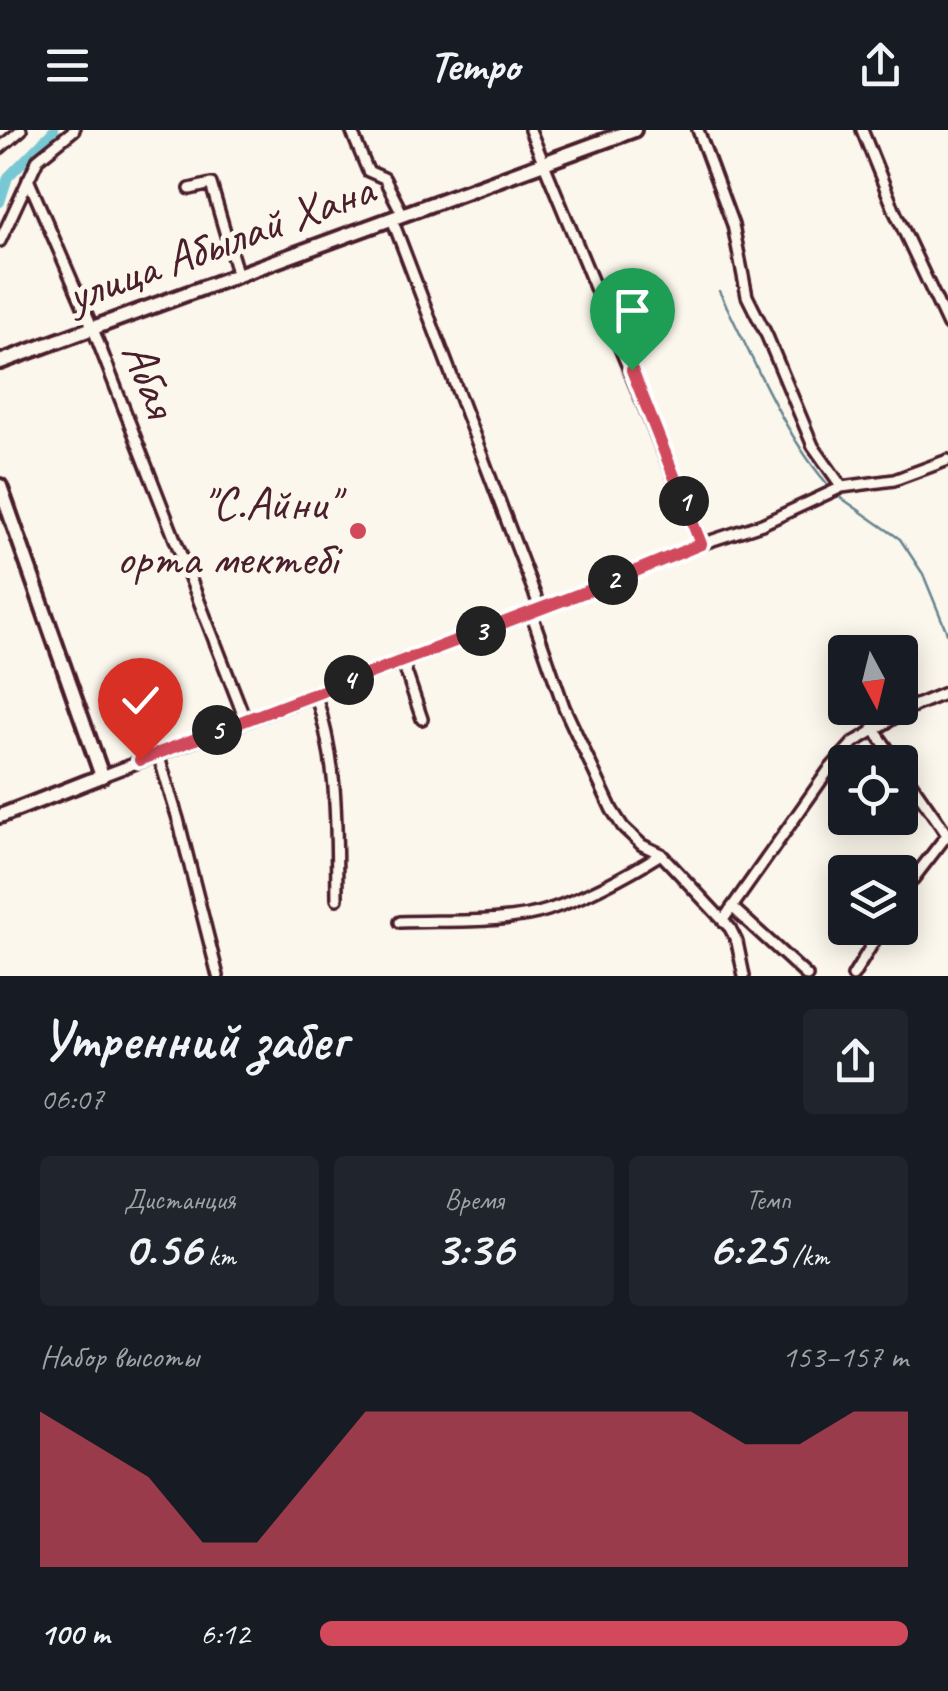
<!DOCTYPE html>
<html lang="ru">
<head>
<meta charset="utf-8">
<style>
  body { margin:0; font-family:Caveat,sans-serif; background:#20242c; color:#f1f3f6; height:100vh; display:flex; flex-direction:column; font-size:38px; white-space:nowrap }
  * { box-sizing:border-box; margin:0 }
  p { font-size:32px; color:#9ea1a6 }
  .icon { flex:none; width:55px; height:55px; fill:none; stroke:currentColor; stroke-width:2; stroke-linecap:round; stroke-linejoin:round }
  .map { position:relative; height:846px; overflow:hidden }
  .panel { display:flex; flex-direction:column; background:#171b24; flex:1 }
  .panel>* { flex:none }
  .needle { width:65px; rotate:173deg }
  .controls { position:absolute; left:828px; top:505px; display:grid; gap:20px }
  .controls a { display:grid; place-items:center; width:90px; height:90px; border-radius:10px; background:#171b24; box-shadow:0 5px 25px #0003; font-size:50px }
  .pin { position:absolute; display:grid; place-items:center; width:85px; height:85px; color:#fff; margin:-102px -42px; border-radius:50% 50% 50% 0; rotate:-45deg; box-shadow:0 0 10px #0007 }
  .pin .icon { rotate:45deg }
  .km { position:absolute; width:50px; height:50px; margin:-25px; border-radius:50%; background:#222; color:#fff; font-size:28px; line-height:50px; text-align:center }
  .round { display:grid; place-items:center; flex:none; width:105px; height:105px; border-radius:10px; background:#20242c }
  .head { display:flex; align-items:center; justify-content:space-between; height:170px; padding:0 40px }
  h1 { font-size:55px; font-weight:800; line-height:75px }
  .figures { display:grid; grid-template-columns:repeat(3,1fr); gap:15px; height:170px; padding:10px 40px }
  .figures div { display:grid; align-content:center; border-radius:10px; background:#20242c; text-align:center }
  .figures b { font-size:50px; font-weight:800 }
  .figures small { font-size:28px; font-weight:400 }
  .figures p { font-size:28px }
  .chart { height:280px; padding:20px 40px }
  .chart p { display:flex; justify-content:space-between }
  .chart svg { width:100%; height:180px; margin-top:10px; fill:#d1495b; opacity:.7 }
  ul { padding:0 40px; list-style:none; font-size:32px }
  li { display:grid; grid-template-columns:160px 120px 1fr; align-items:center; height:75px }
  li i { height:25px; border-radius:12px; background:#d1495b }
  header { display:flex; justify-content:space-between; align-items:center; height:130px; padding:0 40px; background:#171b24; font-size:45px; font-weight:800 }
  .map>svg:first-child { display:block }
  .lines { fill:none; stroke-linecap:round; stroke-linejoin:round }
  .stream { stroke:#668490; stroke-width:2.5 }
  .canal { stroke:#78c8d3; stroke-width:10 }
  .street-casing { stroke:#4a1f2b; stroke-width:16 }
  .secondary-casing { stroke:#4a1f2b; stroke-width:20 }
  .street { stroke:#fbf7ec; stroke-width:9 }
  .secondary { stroke:#fbf7ec; stroke-width:12 }
  .route-casing { stroke:#fff; stroke-width:20 }
  .route { stroke:#d1495b; stroke-width:12 }
  .poi-dot { fill:#d1495b; stroke:#fbf7ec; stroke-width:4 }
  .labels { text-anchor:middle; dominant-baseline:central; stroke-width:10; stroke-linejoin:round; paint-order:stroke }
  .street-label { font-size:48px; fill:#4a1f2b; stroke:#fbf7ec }
  .poi-label { font-size:48px; fill:#4a1f2b; stroke:#fbf7ec; text-anchor:end }
</style>
</head>
<body>
<header><svg class="icon" aria-label="menu" viewBox="0 0 24 24"><path d="M4 6h16M4 12h16M4 18h16"/></svg>Tempo<svg class="icon" aria-label="share" viewBox="0 0 24 24"><path d="M12 15V3M7 8l5-5 5 5M5 13v7h14v-7"/></svg></header>
<div class="map">
<svg width="948" height="846" viewBox="0 0 948 846">
  <rect width="100%" height="100%" fill="#fbf7ec"/>
  <filter id="ink" filterUnits="userSpaceOnUse"><feTurbulence type="fractalNoise" baseFrequency=".01" numOctaves="2"/><feDisplacementMap in="SourceGraphic" scale="20" xChannelSelector="R" yChannelSelector="G"/><feConvolveMatrix kernelMatrix="1 2 1 2 8 2 1 2 1" color-interpolation-filters="sRGB"/></filter>
  <g filter="url(#ink)">
    <g class="lines">
      <!-- stream -->
      <path class="stream" d="M719 161C751 223 785 309 832 359
        M837 365 900 409 923 444 948 505"/>
      <!-- canal -->
      <path class="canal" d="M0 72 8 47 54 0"/>
      <!-- street casing -->
      <g class="street-casing">
        <path id="street" d="M351 0 368 41 384 48 403 85
          M530 0 701 414
          M698 0 733 95 747 166 767 206 813 316 842 357
          M862 0 895 82 948 195
          M0 18 21 0
          M28 49 93 199 245 589
          M190 59 211 54 238 146
          M392 89 540 478
          M0 111 38 29 74 0
          M531 482 564 577 612 680 623 697 642 715 661 724 730 798 737 812 744 846
          M402 530 422 589
          M315 563C339 637 336 693 337 769
          M873 598 897 632
          M158 624 178 689 218 846
          M900 637 948 706
          M102 646 590 460 701 414 762 394 842 357 894 350 948 330
          M900 766 947 705
          M732 777 807 846
          M723 790 828 641 853 613 914 576 948 562
          M400 792C445 790 506 794 548 780 588 766 626 746 661 724
          M853 846 882 798"/>
      </g>
      <!-- secondary casing -->
      <g class="secondary-casing">
        <path id="secondary" d="M0 232 634 0
          M0 356 102 646 0 686"/>
      </g>
      <!-- street -->
      <use href="#street" class="street"/>
      <!-- secondary -->
      <use href="#secondary" class="secondary"/>
    </g>
  </g>
  <g class="lines" filter="url(#ink)">
    <!-- route casing -->
    <g class="route-casing">
      <path id="route" d="M140 630 590 460 701 414 632 240"/>
    </g>
    <!-- route -->
    <use href="#route" class="route"/>
  </g>
  <!-- markers -->
  <circle class="poi-dot" cx="358" cy="401" r="10"/>
  <g class="labels">
    <!-- street labels -->
    <g class="street-label">
      <text transform="translate(220 112) rotate(-20)">улица Абылай Хана</text>
      <text transform="translate(150 249) rotate(69)">Абая</text>
    </g>
    <!-- poi labels -->
    <g class="poi-label">
      <text x="338" y="373">"С.Айни"<tspan x="338" dy="55">орта мектебі</tspan></text>
    </g>
  </g>
</svg>
<div class="controls">
<a><svg class="needle" viewBox="-14 -14 28 28"><path d="M0-13l5 13h-10z" fill="#e53935"/><path d="M0 13l5-13h-10z" fill="#9ea1a6"/></svg></a>
<a><svg class="icon" aria-label="locate" viewBox="0 0 24 24"><circle cx="12" cy="12" r="6"/><path d="M12 2v4M12 18v4M2 12h4M18 12h4"/></svg></a>
<a><svg class="icon" aria-label="layers" viewBox="0 0 24 24"><path d="M12 4l9 5-9 5-9-5zM3 14l9 5 9-5"/></svg></a>
</div>
<div class="pin" style="left:632px;top:240px;background:#1e9e55"><svg class="icon" aria-label="arrive" viewBox="0 0 24 24"><path d="M6 21V4h12l-3 4 3 4H6"/></svg></div>
<div class="pin" style="left:140px;top:630px;background:#d93025"><svg class="icon" aria-label="check" viewBox="0 0 24 24"><path d="M5 12l5 5 9-10"/></svg></div>
<b class="km" style="left:684px;top:371px">1</b>
<b class="km" style="left:613px;top:450px">2</b>
<b class="km" style="left:481px;top:501px">3</b>
<b class="km" style="left:349px;top:550px">4</b>
<b class="km" style="left:217px;top:600px">5</b>
</div>
<section class="panel">
<div class="head"><div><h1>Утренний забег</h1><p>06:07</p></div><a class="round"><svg class="icon" aria-label="share" viewBox="0 0 24 24"><path d="M12 15V3M7 8l5-5 5 5M5 13v7h14v-7"/></svg></a></div>
<div class="figures">
<div><p>Дистанция</p><b>0.56<small> km</small></b></div>
<div><p>Время</p><b>3:36</b></div>
<div><p>Темп</p><b>6:25<small> /km</small></b></div>
</div>
<div class="chart"><p><span>Набор высоты</span>153–157 m</p>
<svg viewBox="0 0 160 44" preserveAspectRatio="none"><path d="M0 44V6L10 14L20 22L30 38L40 38L50 22L60 6L70 6L80 6L90 6L100 6L110 6L120 6L130 14L140 14L150 6L160 6V44z"/></svg>
</div>
<ul>
<li><b>100 m</b>6:12<i style="width:100%"></i></li>
</ul>
</section>
</body>
</html>
